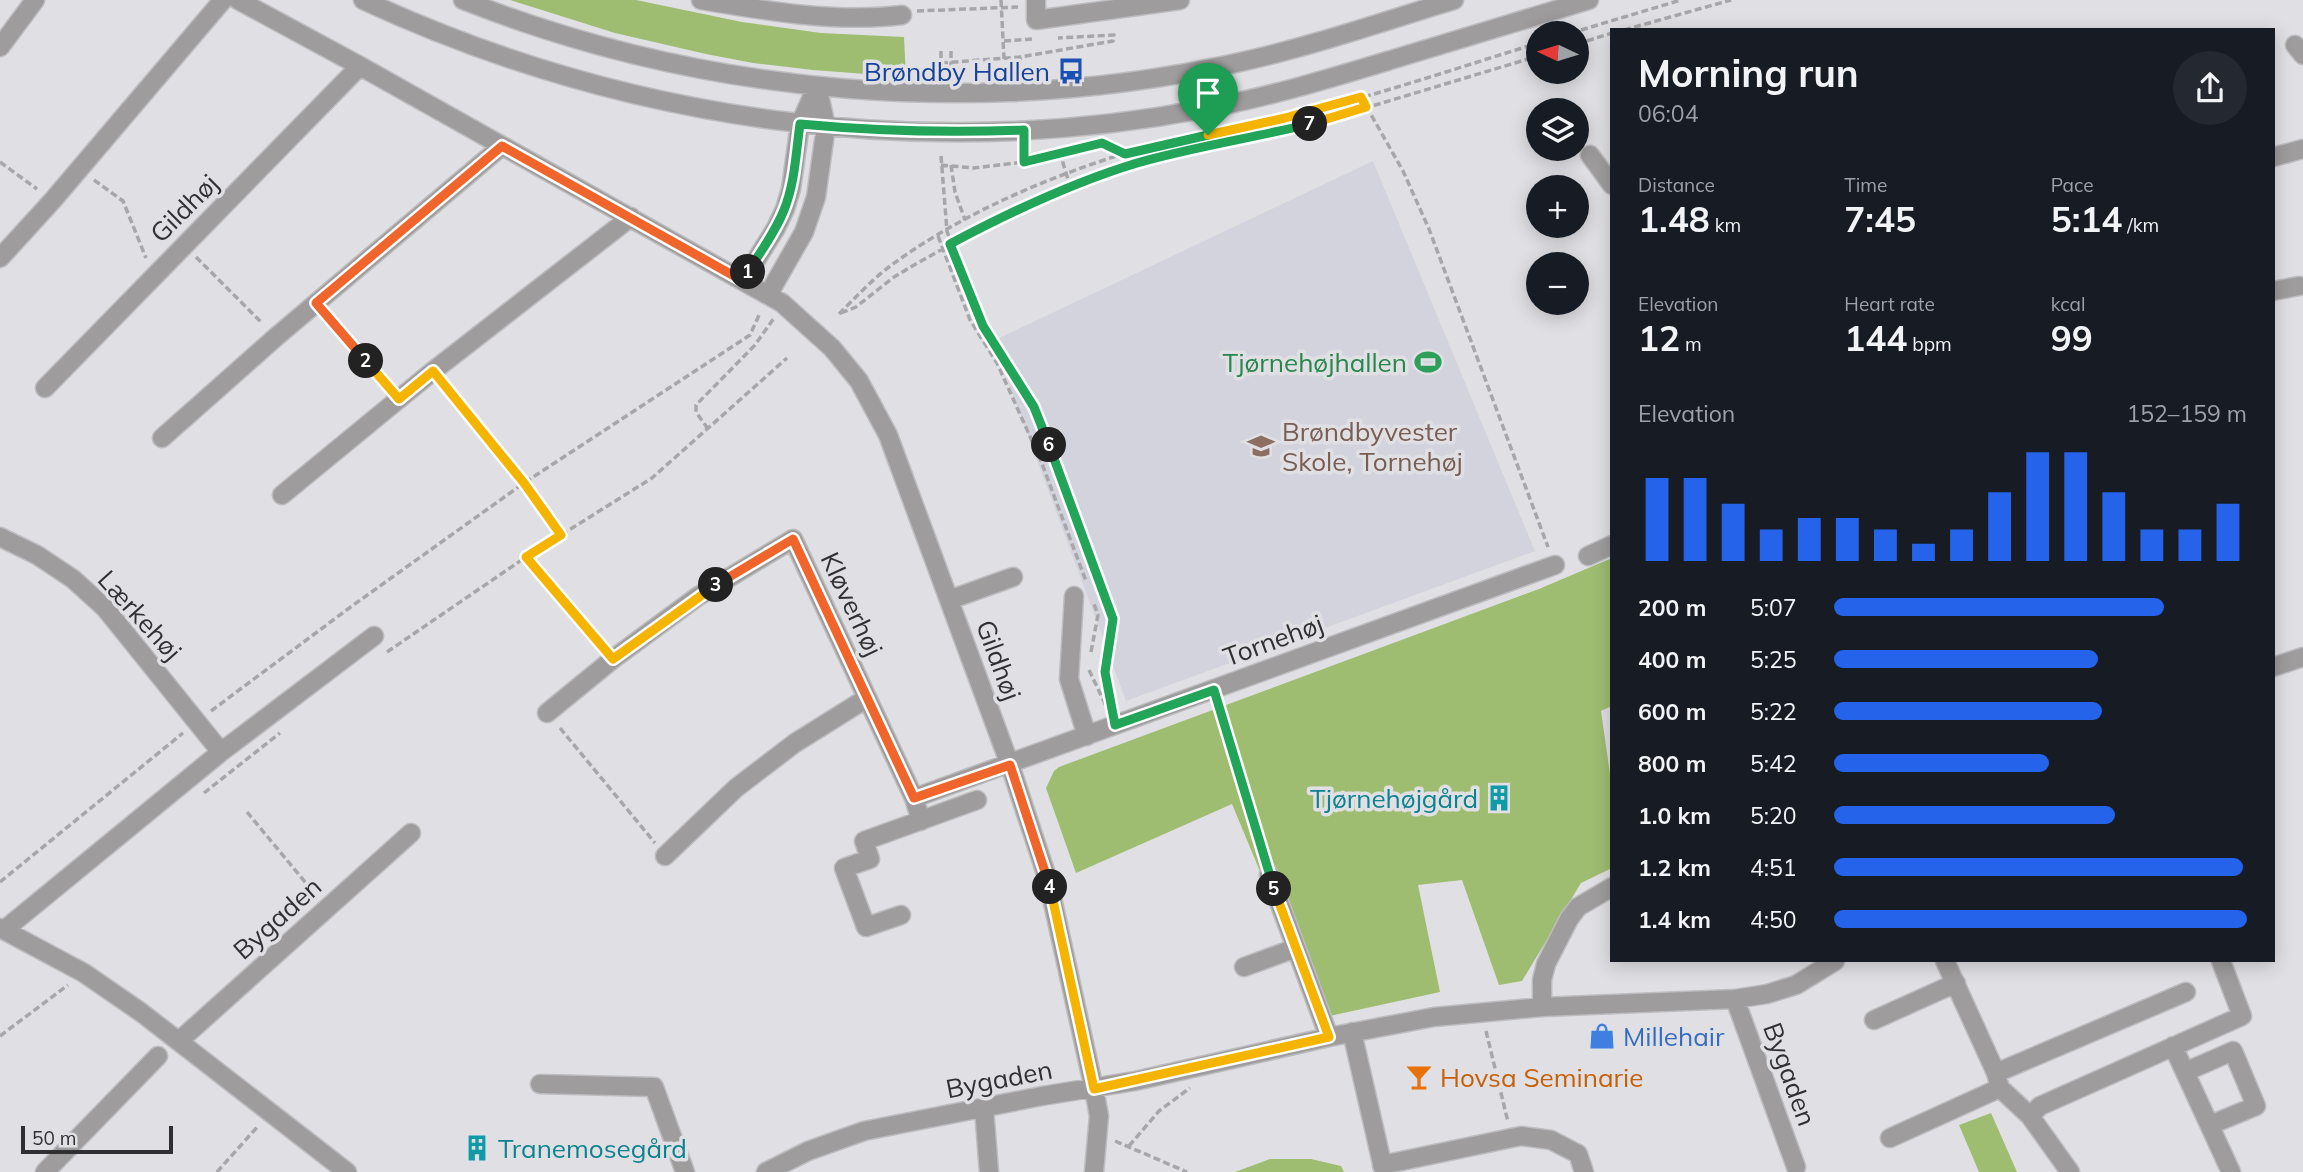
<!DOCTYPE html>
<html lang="en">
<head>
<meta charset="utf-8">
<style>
  body { margin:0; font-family:Mulish,sans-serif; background:#242831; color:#f1f3f6; height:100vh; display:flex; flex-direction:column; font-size:26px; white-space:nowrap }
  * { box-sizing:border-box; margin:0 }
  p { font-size:23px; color:#9ea1a6 }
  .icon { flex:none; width:38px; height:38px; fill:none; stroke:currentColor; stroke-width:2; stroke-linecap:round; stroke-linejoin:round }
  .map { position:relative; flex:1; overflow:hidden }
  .panel { position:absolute; left:1610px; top:28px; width:665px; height:934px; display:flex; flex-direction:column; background:#171b24; border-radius:0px; box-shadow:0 4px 18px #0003 }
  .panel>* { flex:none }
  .needle { width:46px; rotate:274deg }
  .buttons { position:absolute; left:1526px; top:21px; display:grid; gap:14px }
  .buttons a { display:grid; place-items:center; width:63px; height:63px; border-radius:50%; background:#171b24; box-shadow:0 4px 18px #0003; font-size:35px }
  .scale { position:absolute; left:21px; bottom:18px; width:152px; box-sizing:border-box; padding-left:7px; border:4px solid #302f31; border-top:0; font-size:19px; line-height:24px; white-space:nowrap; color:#302f31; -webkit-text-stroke:5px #e0e0e4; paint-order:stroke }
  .pin { position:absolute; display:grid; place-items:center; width:60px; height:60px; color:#fff; margin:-72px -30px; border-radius:50% 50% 50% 0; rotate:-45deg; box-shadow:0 0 7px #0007 }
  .pin .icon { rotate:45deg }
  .km { position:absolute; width:35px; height:35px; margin:-18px; border-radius:50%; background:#222; color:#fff; font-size:19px; line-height:35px; text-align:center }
  .round { display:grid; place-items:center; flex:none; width:74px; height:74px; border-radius:37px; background:#242831 }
  .head { display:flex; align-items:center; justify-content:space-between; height:119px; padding:0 28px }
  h1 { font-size:38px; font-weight:700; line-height:52px }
  .metrics { display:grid; grid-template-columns:repeat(3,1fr); gap:10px; height:119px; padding:7px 28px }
  .metrics div { display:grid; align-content:center }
  .metrics b { font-size:35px; font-weight:700 }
  .metrics small { font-size:19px; font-weight:400 }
  .metrics p { font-size:19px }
  .chart { height:196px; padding:14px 28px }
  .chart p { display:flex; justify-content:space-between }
  .chart svg { width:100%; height:126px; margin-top:7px; stroke:#2563eb; stroke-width:6 }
  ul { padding:0 28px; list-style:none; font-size:23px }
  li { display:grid; grid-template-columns:112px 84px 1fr; align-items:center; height:52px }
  li i { height:18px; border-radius:9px; background:#2563eb }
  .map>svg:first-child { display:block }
  .built { fill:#d3d3dd }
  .green { fill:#9ebd71 }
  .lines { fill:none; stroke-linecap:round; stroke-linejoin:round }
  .minor-casing { stroke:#bdbdc0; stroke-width:21 }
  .path { stroke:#a7a7aa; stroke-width:3.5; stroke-dasharray:7 3.5; stroke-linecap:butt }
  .minor { stroke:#9e9c9d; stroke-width:18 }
  .split-1-casing { stroke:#fff; stroke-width:14 }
  .split-2-casing { stroke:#fff; stroke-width:14 }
  .split-3-casing { stroke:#fff; stroke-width:14 }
  .split-4-casing { stroke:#fff; stroke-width:14 }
  .split-5-casing { stroke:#fff; stroke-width:14 }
  .split-6-casing { stroke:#fff; stroke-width:14 }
  .split-7-casing { stroke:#fff; stroke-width:14 }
  .split-8-casing { stroke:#fff; stroke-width:14 }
  .split-1 { stroke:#22a559; stroke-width:9 }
  .split-2 { stroke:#f0652b; stroke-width:9 }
  .split-3 { stroke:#f5b400; stroke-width:9 }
  .split-4 { stroke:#f0652b; stroke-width:9 }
  .split-5 { stroke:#f5b400; stroke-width:9 }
  .split-6 { stroke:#22a559; stroke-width:9 }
  .split-7 { stroke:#22a559; stroke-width:9 }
  .split-8 { stroke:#f5b400; stroke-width:9 }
  .labels { text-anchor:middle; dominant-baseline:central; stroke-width:7; stroke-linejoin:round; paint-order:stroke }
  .transit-label { font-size:26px; fill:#164399; stroke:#e0e0e4; text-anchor:end }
  .street-label { font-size:26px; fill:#302f31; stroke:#e0e0e4 }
  .leisure-label { font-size:26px; fill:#27864d; stroke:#e0e0e4; text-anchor:end }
  .education-label { font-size:26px; fill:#785e54; stroke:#e0e0e4; text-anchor:start }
  .culture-label { font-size:26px; fill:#0d838f; stroke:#e0e0e4; text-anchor:end }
  .shop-label { font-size:26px; fill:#366cbe; stroke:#e0e0e4; text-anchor:start }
  .food-label { font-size:26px; fill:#c56008; stroke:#e0e0e4; text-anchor:start }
</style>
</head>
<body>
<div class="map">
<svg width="2303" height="1172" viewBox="0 0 2303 1172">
  <rect width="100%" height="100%" fill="#e0e0e4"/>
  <!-- built -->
  <path class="built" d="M1373 161 1535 551 1126 701 993 341Z"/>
  <!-- green -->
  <path class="green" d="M510 0H636L742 22 821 33 904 37 906 77 813 70 753 63 706 54 615 33Z
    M1612 558V706L1601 711 1612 788V868L1581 883 1522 981 1499 985 1462 880 1418 885 1440 992 1325 1017 1286 934 1232 804 1076 873 1046 788 1054 771 1059 767 1539 589Z
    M1991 1113 2017 1172H1979L1959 1125Z
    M1270 1159H1311L1341 1166 1344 1172H1235Z"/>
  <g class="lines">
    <!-- minor casing -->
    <g class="minor-casing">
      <path id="minor" d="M238 0 360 66 782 303 832 348 859 381 888 435 1010 765 1048 880 1094 1089 1099 1116 1094 1172
        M363 0C624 121 920 163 1204 109 1269 97 1331 78 1394 59 1459 39 1524 20 1589 0
        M463 0C706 96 981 119 1236 63 1310 47 1382 22 1454 0
        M701 0C766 11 836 23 902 15
        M1036 0V20L1180 0
        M2295 45 2303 55
        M0 47 35 0
        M1590 155 1612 185
        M2273 157 2303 149
        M0 258 53 200 223 0
        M743 281 776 228 785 209 791 189 800 124 817 86
        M2273 291 2299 286
        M768 295 804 232 816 197 826 126 817 86
        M45 388 360 66
        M162 438 276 337 502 146
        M282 495 433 371 631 217
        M0 537 37 555 73 579 105 608 221 752
        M1588 556 1612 545
        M1074 596 1069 679 1087 736
        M949 600 1013 577
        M2273 667 2303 657
        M547 713 613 659 697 597 793 539 914 798 921 821
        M914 798 1555 565
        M665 856 736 788 795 743 867 698
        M1269 875 1329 1037
        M901 915 866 927 844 868 870 859 864 841 977 800
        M0 928 84 973 142 1013 347 1172
        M4 930 221 752 374 636
        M1945 961 1996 1073 2000 1088 2030 1116 2070 1172
        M1244 967 1296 948
        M1735 999 1796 1167
        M1542 1007V980L1546 964 1569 919 1578 907 1612 887
        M1874 1020 1956 983
        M1352 1032 1384 1172
        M179 1041 411 833
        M2173 1046 2231 1172
        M2185 1072 2233 1051 2256 1106 2210 1125
        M1996 1073 2186 992
        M540 1084 654 1087 685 1172
        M984 1108 989 1172
        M2030 1116 2040 1106 2242 1016 2221 961
        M1890 1138 2000 1088
        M1382 1165 1521 1136 1551 1140 1578 1154 1584 1172
        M45 1172 158 1056
        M766 1172 808 1151 864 1131 1042 1096 1135 1081 1329 1037 1434 1017 1542 1007 1735 999 1767 994 1796 985 1835 961"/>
    </g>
    <!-- path -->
    <path class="path" d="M1001 0 1004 59
      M917 11 1018 7
      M1624 30 1731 0
      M1571 33 1681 0
      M1004 41 1033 39
      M1577 44 1612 33
      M941 51V74
      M951 51V73
      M1020 57 1021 75
      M941 63 1020 57 1113 41 1114 35 1058 38
      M1361 97 1403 171 1429 229 1548 547
      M1101 143 1125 154 1127 167
      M1062 151 1063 163 1070 186
      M941 156 947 231 956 260 983 326 1034 407 1113 619 1105 672 1111 706
      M0 162 37 189
      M1024 162 1090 146
      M941 165 974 168 1024 162V146
      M951 165 955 192 965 220
      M94 180 123 201 146 258
      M938 236 970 320 997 363 1041 461 1086 581
      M196 257 262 323
      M841 313 856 307 894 277 914 265 1000 217 1050 194 1101 175 1174 154 1329 119 1538 56
      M839 314C854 299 869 283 885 270 953 218 1042 179 1123 154 1175 138 1230 131 1284 118 1369 98 1454 69 1538 43
      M327 316 386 384
      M443 383 524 483 561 535
      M708 429 696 412V405L755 345 774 318
      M526 557 603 647
      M387 652 526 557 652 478 787 358
      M1091 652 1098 615 1093 601
      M1089 670 1108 710
      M1219 706 1265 860
      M211 711 352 606 524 483 750 335 760 313
      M560 728 655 843
      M204 793 280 733
      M247 812 315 894
      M0 882 183 733
      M1486 1031 1508 1122
      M0 1036 68 985
      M1115 1141 1187 1172
      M1129 1146 1159 1111 1190 1088
      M217 1172 259 1125"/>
    <!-- minor -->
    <use href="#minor" class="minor"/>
  </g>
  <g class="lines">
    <!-- split-1 casing -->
    <g class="split-1-casing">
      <path id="split-1" d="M748 272C760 252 775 233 784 210 795 183 796 152 800 124 875 131 948 133 1024 130V162L1102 143 1125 154 1208 135"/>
    </g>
    <!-- split-2 casing -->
    <g class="split-2-casing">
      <path id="split-2" d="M366 361 316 303 502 146 743 281 748 272"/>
    </g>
    <!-- split-3 casing -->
    <g class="split-3-casing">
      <path id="split-3" d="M366 361 399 399 433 371 524 483 561 535 526 557 613 659 716 585"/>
    </g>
    <!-- split-4 casing -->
    <g class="split-4-casing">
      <path id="split-4" d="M716 585 793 539 914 798 1010 765 1050 887"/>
    </g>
    <!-- split-5 casing -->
    <g class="split-5-casing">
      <path id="split-5" d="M1050 887 1094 1089 1329 1037 1274 889"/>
    </g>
    <!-- split-6 casing -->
    <g class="split-6-casing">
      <path id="split-6" d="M1049 445 1113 619 1105 672 1115 725 1214 690 1274 889"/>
    </g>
    <!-- split-7 casing -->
    <g class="split-7-casing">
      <path id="split-7" d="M1049 445 1034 407 983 326 950 244C1010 212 1071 183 1137 163 1193 147 1252 138 1310 124"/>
    </g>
    <!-- split-8 casing -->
    <g class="split-8-casing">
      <path id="split-8" d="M1208 135 1285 118 1361 97 1366 107 1310 124"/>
    </g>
    <!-- split-1 -->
    <use href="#split-1" class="split-1"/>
    <!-- split-2 -->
    <use href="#split-2" class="split-2"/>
    <!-- split-3 -->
    <use href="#split-3" class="split-3"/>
    <!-- split-4 -->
    <use href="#split-4" class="split-4"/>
    <!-- split-5 -->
    <use href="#split-5" class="split-5"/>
    <!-- split-6 -->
    <use href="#split-6" class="split-6"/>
    <!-- split-7 -->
    <use href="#split-7" class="split-7"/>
    <!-- split-8 -->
    <use href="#split-8" class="split-8"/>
  </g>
  <!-- icons -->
  <defs>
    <g id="bus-bare" transform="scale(2.1)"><path d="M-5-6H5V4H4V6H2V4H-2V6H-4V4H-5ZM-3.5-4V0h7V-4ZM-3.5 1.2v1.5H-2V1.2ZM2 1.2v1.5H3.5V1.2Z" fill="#1a4fb4" stroke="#e0e0e4" stroke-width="2.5" paint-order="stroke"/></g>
    <g id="stadium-bare" transform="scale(2.1)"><path d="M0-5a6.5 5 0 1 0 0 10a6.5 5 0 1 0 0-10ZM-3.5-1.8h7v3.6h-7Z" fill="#2e9e5b" stroke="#e0e0e4" stroke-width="2.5" paint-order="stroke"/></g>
    <g id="school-bare" transform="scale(2.1)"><path d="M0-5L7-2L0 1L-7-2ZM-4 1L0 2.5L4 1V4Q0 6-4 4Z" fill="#8d6e63" stroke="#e0e0e4" stroke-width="2.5" paint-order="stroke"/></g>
    <g id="building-bare" transform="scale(2.1)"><path d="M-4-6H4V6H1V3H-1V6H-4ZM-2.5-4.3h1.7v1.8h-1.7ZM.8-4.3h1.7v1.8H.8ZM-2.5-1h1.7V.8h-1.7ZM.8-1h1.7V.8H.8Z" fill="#0f9aa8" stroke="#e0e0e4" stroke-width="2.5" paint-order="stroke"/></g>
    <g id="shop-bare" transform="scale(2.1)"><path d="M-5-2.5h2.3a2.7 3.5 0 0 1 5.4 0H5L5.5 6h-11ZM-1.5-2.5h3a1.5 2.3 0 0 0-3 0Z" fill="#3f7fe0" stroke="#e0e0e4" stroke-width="2.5" paint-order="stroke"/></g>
    <g id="bar-bare" transform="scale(2.1)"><path d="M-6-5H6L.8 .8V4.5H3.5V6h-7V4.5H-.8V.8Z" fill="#e8710a" stroke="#e0e0e4" stroke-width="2.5" paint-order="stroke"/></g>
  </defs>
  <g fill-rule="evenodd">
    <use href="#bus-bare" x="1071" y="71"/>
    <use href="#stadium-bare" x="1428" y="362"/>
    <use href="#school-bare" x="1261" y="446"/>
    <use href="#building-bare" x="1499" y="798"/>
    <use href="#shop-bare" x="1602" y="1036"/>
    <use href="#bar-bare" x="1419" y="1077"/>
    <use href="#building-bare" x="477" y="1148"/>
  </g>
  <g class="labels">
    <!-- transit labels -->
    <g class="transit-label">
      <text x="1050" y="71">Brøndby Hallen</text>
    </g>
    <!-- street labels -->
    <g class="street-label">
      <text transform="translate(184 208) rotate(-45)">Gildhøj</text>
      <text transform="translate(852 604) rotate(65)">Kløverhøj</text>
      <text transform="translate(140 615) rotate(48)">Lærkehøj</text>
      <text transform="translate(1273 640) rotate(-20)">Tornehøj</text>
      <text transform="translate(999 660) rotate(70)">Gildhøj</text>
      <text transform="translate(277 918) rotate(-42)">Bygaden</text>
      <text transform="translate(1790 1074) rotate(70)">Bygaden</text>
      <text transform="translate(999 1079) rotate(-11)">Bygaden</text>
    </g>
    <!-- leisure labels -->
    <g class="leisure-label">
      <text x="1407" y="362">Tjørnehøjhallen</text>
    </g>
    <!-- education labels -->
    <g class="education-label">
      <text x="1282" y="431">Brøndbyvester<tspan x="1282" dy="30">Skole, Tornehøj</tspan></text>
    </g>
    <!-- culture labels -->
    <g class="culture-label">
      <text x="1478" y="798">Tjørnehøjgård</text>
      <text x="498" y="1148" text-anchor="start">Tranemosegård</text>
    </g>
    <!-- shop labels -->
    <g class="shop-label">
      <text x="1623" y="1036">Millehair</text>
    </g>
    <!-- food labels -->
    <g class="food-label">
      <text x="1440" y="1077">Hovsa Seminarie</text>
    </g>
  </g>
</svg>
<div class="buttons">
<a><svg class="needle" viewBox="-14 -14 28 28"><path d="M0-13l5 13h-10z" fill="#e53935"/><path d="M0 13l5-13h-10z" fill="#9ea1a6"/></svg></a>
<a><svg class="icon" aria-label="layers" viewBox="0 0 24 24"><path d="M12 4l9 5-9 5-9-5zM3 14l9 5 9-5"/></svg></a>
<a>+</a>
<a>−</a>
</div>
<div class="scale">50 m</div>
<div class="pin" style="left:1208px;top:135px;background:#1e9e55"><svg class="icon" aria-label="arrive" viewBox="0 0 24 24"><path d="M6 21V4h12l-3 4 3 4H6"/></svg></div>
<b class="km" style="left:748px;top:272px">1</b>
<b class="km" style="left:366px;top:361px">2</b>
<b class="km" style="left:716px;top:585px">3</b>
<b class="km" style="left:1050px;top:887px">4</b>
<b class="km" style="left:1274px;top:889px">5</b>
<b class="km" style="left:1049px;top:445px">6</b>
<b class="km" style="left:1310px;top:124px">7</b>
<section class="panel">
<div class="head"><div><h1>Morning run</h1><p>06:04</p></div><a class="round"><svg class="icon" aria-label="share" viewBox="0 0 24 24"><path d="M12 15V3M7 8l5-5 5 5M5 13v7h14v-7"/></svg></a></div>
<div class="metrics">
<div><p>Distance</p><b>1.48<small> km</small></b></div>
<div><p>Time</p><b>7:45</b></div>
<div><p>Pace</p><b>5:14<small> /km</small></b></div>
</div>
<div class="metrics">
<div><p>Elevation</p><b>12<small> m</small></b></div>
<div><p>Heart rate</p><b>144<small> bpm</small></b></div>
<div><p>kcal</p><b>99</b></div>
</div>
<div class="chart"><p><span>Elevation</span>152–159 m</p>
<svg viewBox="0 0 160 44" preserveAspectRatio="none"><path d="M5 44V15M15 44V15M25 44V24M35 44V33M45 44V29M55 44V29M65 44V33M75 44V38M85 44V33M95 44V20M105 44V6M115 44V6M125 44V20M135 44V33M145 44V33M155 44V24"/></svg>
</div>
<ul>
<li><b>200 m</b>5:07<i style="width:80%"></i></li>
<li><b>400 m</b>5:25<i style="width:64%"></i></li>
<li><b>600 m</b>5:22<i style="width:65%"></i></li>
<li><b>800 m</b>5:42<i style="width:52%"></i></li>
<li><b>1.0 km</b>5:20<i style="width:68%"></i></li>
<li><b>1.2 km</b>4:51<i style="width:99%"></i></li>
<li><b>1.4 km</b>4:50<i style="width:100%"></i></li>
</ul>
</section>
</div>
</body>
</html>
